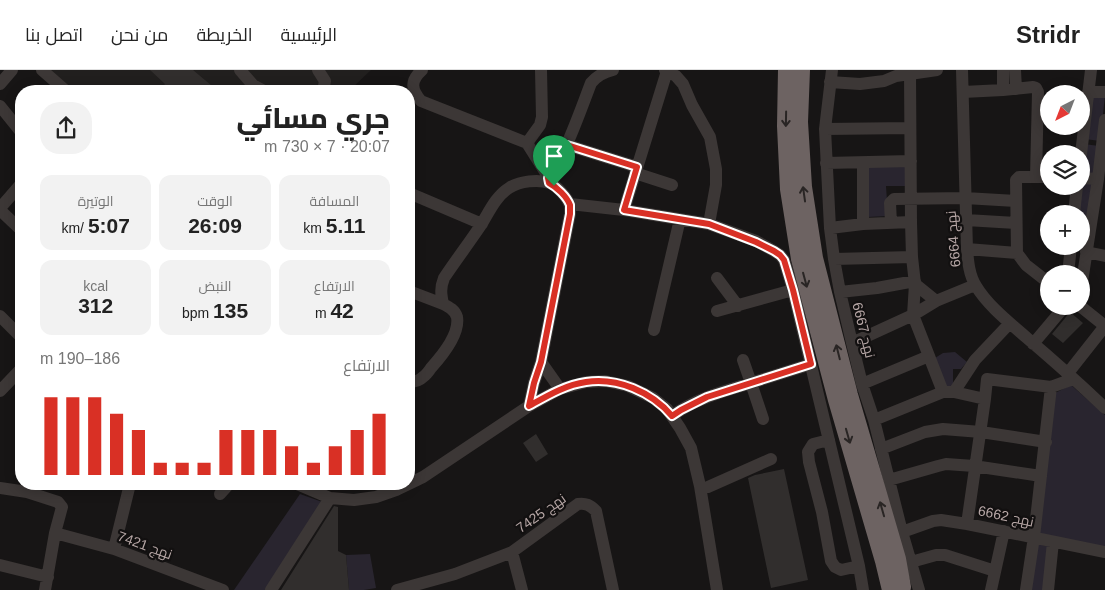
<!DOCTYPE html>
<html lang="ar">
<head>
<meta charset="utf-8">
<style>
  body { margin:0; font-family:Arial,Cairo,sans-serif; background:#f2f2f2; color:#222; direction:rtl; height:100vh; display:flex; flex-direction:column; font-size:19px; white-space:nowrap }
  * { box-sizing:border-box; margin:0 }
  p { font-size:16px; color:#767676 }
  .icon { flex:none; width:28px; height:28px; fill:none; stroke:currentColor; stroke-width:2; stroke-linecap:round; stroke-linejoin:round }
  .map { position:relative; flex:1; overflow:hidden; direction:ltr }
  .panel { position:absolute; left:15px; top:15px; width:400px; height:405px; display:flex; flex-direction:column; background:#fff; border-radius:20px; box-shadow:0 2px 12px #0003; direction:rtl }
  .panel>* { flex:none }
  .needle { width:32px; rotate:222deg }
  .fabs { position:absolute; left:1040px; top:15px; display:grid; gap:10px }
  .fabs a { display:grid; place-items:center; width:50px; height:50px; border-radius:50%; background:#fff; box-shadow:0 2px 12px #0003; font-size:25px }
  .pin { position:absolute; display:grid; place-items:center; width:42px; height:42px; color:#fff; margin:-51px -21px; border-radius:50% 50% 50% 0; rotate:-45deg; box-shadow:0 0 5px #0007 }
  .pin .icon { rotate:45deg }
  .round { display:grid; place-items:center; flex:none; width:52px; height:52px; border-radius:20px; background:#f2f2f2 }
  .head { display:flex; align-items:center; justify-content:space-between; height:85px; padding:0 25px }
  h1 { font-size:28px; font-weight:800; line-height:38px }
  .stats { display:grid; grid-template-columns:repeat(3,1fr); gap:8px; height:85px; padding:5px 25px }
  .stats div { display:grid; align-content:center; border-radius:12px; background:#f2f2f2; text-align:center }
  .stats b { font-size:21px; font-weight:800 }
  .stats small { font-size:14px; font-weight:400 }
  .stats p { font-size:14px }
  .chart { height:140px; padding:10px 25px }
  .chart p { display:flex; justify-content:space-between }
  .chart svg { width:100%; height:90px; margin-top:5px; stroke:#d93025; stroke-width:6 }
  header { display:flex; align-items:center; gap:30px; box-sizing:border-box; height:70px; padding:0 25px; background:#fff; border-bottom:1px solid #e0e0e0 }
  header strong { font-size:24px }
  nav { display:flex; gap:28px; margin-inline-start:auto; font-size:18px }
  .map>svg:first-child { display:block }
  .built { fill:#211f1e }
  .green { fill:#29252f }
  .building { fill:#312e2d }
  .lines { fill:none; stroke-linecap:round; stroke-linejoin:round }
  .minor { stroke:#3c3736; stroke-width:12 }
  .highway { stroke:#6d6362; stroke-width:18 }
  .oneway { stroke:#292524 }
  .route-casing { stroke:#fff; stroke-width:10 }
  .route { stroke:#d93025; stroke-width:6 }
  .labels { text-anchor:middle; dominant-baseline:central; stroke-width:4.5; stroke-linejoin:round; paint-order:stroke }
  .street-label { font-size:14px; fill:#b7a7a6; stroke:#121010 }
</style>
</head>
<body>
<header>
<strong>Stridr</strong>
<nav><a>الرئيسية</a><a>الخريطة</a><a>من نحن</a><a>اتصل بنا</a></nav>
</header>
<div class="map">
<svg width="1105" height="520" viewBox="0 0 1105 520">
  <rect width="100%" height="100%" fill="#171515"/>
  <!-- built -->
  <path class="built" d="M48 0H371L349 21H71Z"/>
  <!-- green -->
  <path class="green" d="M1091 25 1105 26 1100 71 1085 69Z
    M1084 74 1099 76 1095 107 1081 106Z
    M906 95V116H886L888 146 868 147V97Z
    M1081 111H1095L1083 177 1078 178 1076 176H1081V144H1076Z
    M955 282 967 292 961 299H953V318L946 317 935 288 943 283Z
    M1071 315 1105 345V479L1038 465 1055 323Z
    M300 424 328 434 272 520H234Z
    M1035 474 1049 476 1043 520H1029Z
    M370 484 376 518 364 520H349L346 485Z"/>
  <!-- building -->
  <path class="building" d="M150 0H193L218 21H159L165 14Z
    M1070 242 1083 253 1063 273 1052 264Z
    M536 364 548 384 536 392 523 373Z
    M784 399 808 510 771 518 748 408 755 405Z
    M334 436 338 437V481L346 485 349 520H281Z"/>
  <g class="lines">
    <!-- minor -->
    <path class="minor" d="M42 0 66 21
      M240 0 253 15 264 21
      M318 0 325 11 323 21
      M422 0C410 11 411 19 421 31L527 73 549 108V113
      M665 0 676 6 683 14 692 35 710 67 716 99V115L709 154
      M832 0 825 59 830 158 834 189 840 222 852 273 862 314 874 350 902 462 919 520
      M962 0 967 179C968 191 969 205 976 216 988 236 1010 253 1027 268 1054 291 1080 314 1105 338
      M1015 0 1016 19
      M910 4 911 152 912 187 915 214 913 245 943 322
      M830 12 860 14 884 11 896 6 937 0
      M0 14 12 0
      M1003 20V0
      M963 22 1003 20 1033 17 1036 18 1038 22 1036 107
      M1088 22H1105
      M0 36 21 62
      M825 59 910 58
      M527 73 540 55 542 47 541 0
      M567 75 637 97
      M1081 84 1091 0
      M826 93 911 91
      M635 103 672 115
      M1049 107H1019L1016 110 1017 183 1026 195 1049 213
      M549 108C568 77 578 47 591 13 597 6 604 2 613 0
      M1081 108 1098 109
      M409 123 482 154
      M570 134 624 140 709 154 756 171 774 181 780 185 784 190 793 220 859 496 863 520
      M0 138 21 114
      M0 140 21 160
      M624 140 667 1
      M1074 144 1077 116
      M966 150 1016 153
      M891 153 890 133 894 129 965 128 1016 131
      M863 154V93
      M830 158 863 154 911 152
      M967 179 1017 183
      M1086 182 1105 186
      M834 189 912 187
      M1068 204 1071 176
      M717 208 738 236
      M915 214 936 231
      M1081 218 1098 109 1105 50
      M409 221 443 234
      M840 222 877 218 915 211
      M1080 236 1105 256
      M717 241 793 220
      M0 246 21 267
      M654 260 680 149
      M852 273 913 245 936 231 975 215
      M1033 274 1065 236
      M541 292 560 319
      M1068 303 1105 256
      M409 312C414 312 419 311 423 307 426 305 429 301 431 298 441 287 460 264 457 247 455 240 449 237 443 234 441 224 440 218 444 208 456 190 469 173 481 155 489 142 496 126 509 118 520 111 538 109 550 113 557 116 568 128 570 136 570 138 570 141 570 144L541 292 534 313 529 336
      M862 314 929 286
      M0 321 21 299
      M954 322 975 290 1010 253
      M672 346C695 329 724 321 751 313L743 290
      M763 349 751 313 811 294
      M874 350 943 322H954L985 329 987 309 1051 317 1073 309
      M829 370 813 374 808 382 809 392 822 442 831 491 835 497 841 500 859 496
      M881 379 925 362 943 359 981 362 1046 372
      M889 410 938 396 946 394 974 396 1041 406
      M297 414 330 428 354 430 376 427 396 420 423 407 529 336 560 319 586 312 605 311 628 316 653 328 667 339 680 358 691 378 700 416 717 520
      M708 417 771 389
      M0 418 27 422 58 432 62 437 55 463 45 520
      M220 424 229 414
      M967 454 985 329
      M902 462 933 451 941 450 967 454 1105 482
      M55 463 114 479 223 520
      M114 479 130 414
      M512 482 522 520
      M911 492 936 485H945L995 501
      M0 495 48 507
      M271 520 330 428
      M397 520 455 504 512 482 578 434C586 433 590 435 596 441L613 520
      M991 520 1004 461
      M1026 520 1034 467 1051 317
      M1048 520 1053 472"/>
    <!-- highway -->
    <path class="highway" d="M787 0 786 56 789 119 800 189 837 330 884 491 891 520
      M801 0 799 52 803 117 814 188 849 325 897 489 902 517"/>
  </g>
  <!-- one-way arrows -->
  <defs><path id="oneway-shaft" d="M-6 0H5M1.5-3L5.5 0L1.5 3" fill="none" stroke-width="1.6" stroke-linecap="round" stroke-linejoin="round" transform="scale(1.25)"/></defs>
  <g class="oneway">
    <use href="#oneway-shaft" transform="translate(786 49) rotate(91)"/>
    <use href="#oneway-shaft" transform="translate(804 124) rotate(-98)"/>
    <use href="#oneway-shaft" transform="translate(805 210) rotate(75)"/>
    <use href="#oneway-shaft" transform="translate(838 282) rotate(-104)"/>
    <use href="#oneway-shaft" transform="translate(848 366) rotate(74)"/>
    <use href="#oneway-shaft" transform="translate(882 439) rotate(-106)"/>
  </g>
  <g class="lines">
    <!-- route casing -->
    <g class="route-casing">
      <path id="route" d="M567 75 637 97 624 140 709 154 756 172 774 181 780 185 784 190 793 220 811 294 707 327 681 340 672 346C652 322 617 307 586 312 565 315 547 326 529 336L534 313 541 292 570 144C570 141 570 138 570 135 567 127 557 117 549 113L548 108 559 91Z"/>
    </g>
    <!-- route -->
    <use href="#route" class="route"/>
  </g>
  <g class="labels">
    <!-- street labels -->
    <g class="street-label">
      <text transform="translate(953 169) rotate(-95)">نهج 6664</text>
      <text transform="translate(864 260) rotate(76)">نهج 6667</text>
      <text transform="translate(541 443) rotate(-35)">نهج 7425</text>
      <text transform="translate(1006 446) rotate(12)">نهج 6662</text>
      <text transform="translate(145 475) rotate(20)">نهج 7421</text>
    </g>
  </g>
</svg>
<div class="fabs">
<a><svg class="needle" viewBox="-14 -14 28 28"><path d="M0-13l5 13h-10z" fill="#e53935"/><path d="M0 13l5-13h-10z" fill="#767676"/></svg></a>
<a><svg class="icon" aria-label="layers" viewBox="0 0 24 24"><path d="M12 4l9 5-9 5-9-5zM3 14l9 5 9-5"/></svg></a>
<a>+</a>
<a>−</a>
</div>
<div class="pin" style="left:554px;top:116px;background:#1e9e55"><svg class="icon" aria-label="arrive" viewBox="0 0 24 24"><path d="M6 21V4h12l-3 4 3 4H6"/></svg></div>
<section class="panel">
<div class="head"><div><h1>جري مسائي</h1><p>20:07 · 7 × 730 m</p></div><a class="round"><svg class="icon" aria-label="share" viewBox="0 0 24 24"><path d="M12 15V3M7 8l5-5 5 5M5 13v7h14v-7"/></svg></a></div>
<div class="stats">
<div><p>المسافة</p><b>5.11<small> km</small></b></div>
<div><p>الوقت</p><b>26:09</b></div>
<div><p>الوتيرة</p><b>5:07<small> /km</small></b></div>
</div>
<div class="stats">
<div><p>الارتفاع</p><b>42<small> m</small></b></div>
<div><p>النبض</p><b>135<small> bpm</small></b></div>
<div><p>kcal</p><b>312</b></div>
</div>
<div class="chart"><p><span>الارتفاع</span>186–190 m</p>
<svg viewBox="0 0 160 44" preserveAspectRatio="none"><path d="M5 44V6M15 44V6M25 44V6M35 44V14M45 44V22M55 44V38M65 44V38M75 44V38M85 44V22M95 44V22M105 44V22M115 44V30M125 44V38M135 44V30M145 44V22M155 44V14"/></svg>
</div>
</section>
</div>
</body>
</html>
